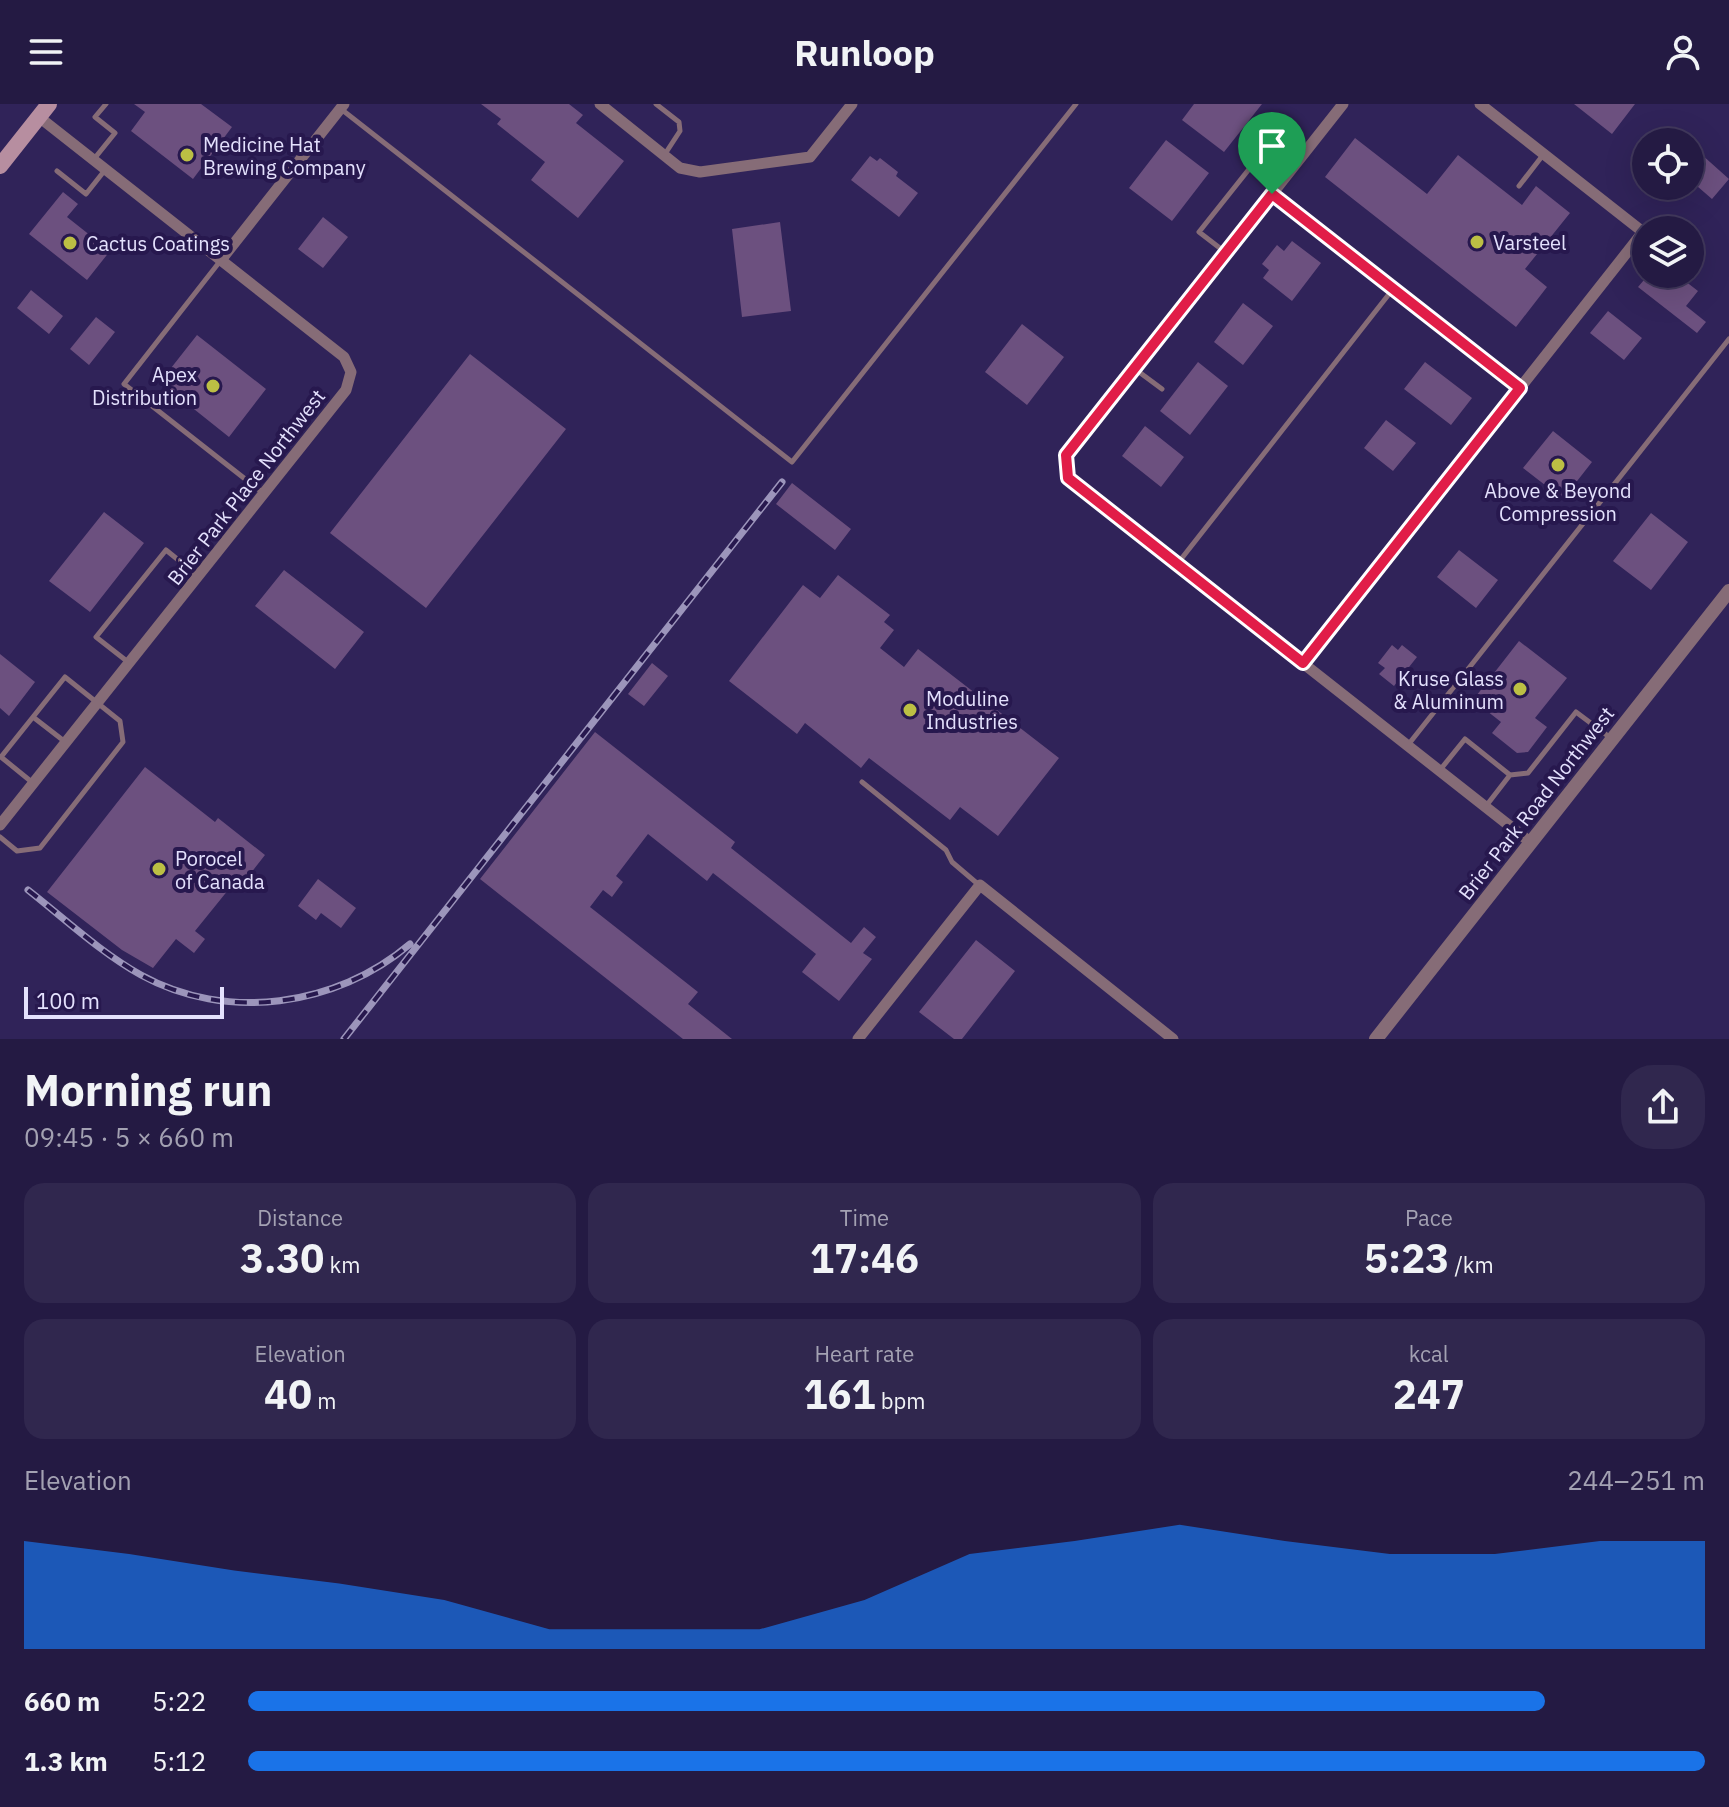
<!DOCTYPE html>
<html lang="en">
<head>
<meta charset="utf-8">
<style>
  body { margin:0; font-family:"IBM Plex Sans",sans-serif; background:#30274e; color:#f1f3f6; height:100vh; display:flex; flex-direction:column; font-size:30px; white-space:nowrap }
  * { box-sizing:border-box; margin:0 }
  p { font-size:26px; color:#a3a1b2 }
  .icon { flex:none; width:44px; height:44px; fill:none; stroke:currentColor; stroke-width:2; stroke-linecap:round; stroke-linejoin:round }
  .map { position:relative; height:935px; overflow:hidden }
  .details { display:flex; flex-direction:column; background:#241a43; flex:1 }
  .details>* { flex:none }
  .tools { position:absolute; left:1632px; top:24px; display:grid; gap:16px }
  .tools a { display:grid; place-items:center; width:72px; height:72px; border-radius:50%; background:#241a43; box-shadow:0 8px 32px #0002,0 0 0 2px #41385c; font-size:40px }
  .scale { position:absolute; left:24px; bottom:20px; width:200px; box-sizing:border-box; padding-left:8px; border:4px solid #e4e1fd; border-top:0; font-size:22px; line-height:28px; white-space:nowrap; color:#e4e1fd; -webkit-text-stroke:6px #27184e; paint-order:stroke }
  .pin { position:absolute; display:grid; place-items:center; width:68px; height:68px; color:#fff; margin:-82px -34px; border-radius:50% 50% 50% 0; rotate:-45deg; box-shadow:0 0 8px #0007 }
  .pin .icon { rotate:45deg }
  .round { display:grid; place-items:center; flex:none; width:84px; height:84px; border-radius:32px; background:#30274e }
  .headline { display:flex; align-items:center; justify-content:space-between; height:136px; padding:0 24px }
  h1 { font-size:44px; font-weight:800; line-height:60px }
  .figures { display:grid; grid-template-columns:repeat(3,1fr); gap:12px; height:136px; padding:8px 24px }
  .figures div { display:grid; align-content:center; border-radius:20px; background:#30274e; text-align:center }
  .figures b { font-size:40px; font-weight:800 }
  .figures small { font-size:22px; font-weight:400 }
  .figures p { font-size:22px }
  .chart { height:224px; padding:16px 24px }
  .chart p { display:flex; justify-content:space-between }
  .chart svg { width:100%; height:144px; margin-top:8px; fill:#1a73e8; opacity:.7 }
  ul { padding:0 24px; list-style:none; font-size:26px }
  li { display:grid; grid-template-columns:128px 96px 1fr; align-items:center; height:60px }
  li i { height:20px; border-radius:10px; background:#1a73e8 }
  header { display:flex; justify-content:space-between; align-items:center; height:104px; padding:0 24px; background:#241a43; font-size:36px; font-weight:800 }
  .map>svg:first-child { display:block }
  .building { fill:#6c507f }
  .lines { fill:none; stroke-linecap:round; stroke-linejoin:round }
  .service { stroke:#866c77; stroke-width:5 }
  .minor { stroke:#866c77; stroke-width:11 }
  .tertiary { stroke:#866c77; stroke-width:14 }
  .secondary { stroke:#b78ea0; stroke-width:16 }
  .rail-casing { stroke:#9c95bb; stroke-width:7 }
  .rail { stroke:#27184e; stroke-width:4; stroke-dasharray:12; stroke-linecap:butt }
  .route-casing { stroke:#fff; stroke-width:16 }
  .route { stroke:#e11d48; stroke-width:10 }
  .poi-dot { fill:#bcbf44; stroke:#27184e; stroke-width:3 }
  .labels { text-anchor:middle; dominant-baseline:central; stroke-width:8; stroke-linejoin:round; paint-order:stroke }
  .poi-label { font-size:20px; fill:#e4e1fd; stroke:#27184e; text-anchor:start }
  .street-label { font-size:20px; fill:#e4e1fd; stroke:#27184e }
</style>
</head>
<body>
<header><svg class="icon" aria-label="menu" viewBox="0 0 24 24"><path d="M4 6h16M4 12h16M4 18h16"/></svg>Runloop<svg class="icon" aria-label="person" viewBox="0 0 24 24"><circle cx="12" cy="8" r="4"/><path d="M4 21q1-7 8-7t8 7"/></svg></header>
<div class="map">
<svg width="1729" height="935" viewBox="0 0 1729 935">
  <rect width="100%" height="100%" fill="#302359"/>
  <!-- building -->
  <path class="building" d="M134 0H201L232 23 193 75 131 27 145 8Z
    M481 0H569L583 11 576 19 624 57 578 114 531 76 545 58 497 20 501 15Z
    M1194 0H1262L1224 48 1182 16Z
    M1574 0H1635L1612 30Z
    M1355 34 1427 90 1458 51 1522 101 1536 82 1570 109 1525 165 1547 183 1516 223 1325 73Z
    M1166 36 1209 69 1172 117 1129 84Z
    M1701 50 1729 75 1712 95 1690 76V63Z
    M870 52 877 57 880 54 898 68 896 72 918 89 899 113 851 76Z
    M63 88 78 100 67 113 110 147 87 176 29 130Z
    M323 113 348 133 323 164 298 145Z
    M780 118 791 207 742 213 732 125Z
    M1292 137 1321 159 1292 197 1263 174 1269 166 1262 160 1277 141 1284 147Z
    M1649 170H1676L1698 187 1686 202 1706 218 1697 229 1638 183Z
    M31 186 63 212 49 230 17 204Z
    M1243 199 1273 222 1243 261 1214 238Z
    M1608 207 1642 234 1624 256 1590 229Z
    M96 213 115 228 89 261 70 245Z
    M1022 220 1064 253 1027 301 985 268Z
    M197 231 266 285 229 333 160 278Z
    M470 250 566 325 426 504 330 429Z
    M1198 258 1228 282 1190 331 1160 307Z
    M1425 258 1472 294 1451 321 1404 285Z
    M1386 316 1416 339 1393 367 1364 344Z
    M1145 322 1184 353 1161 383 1122 352Z
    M1553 327 1592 358 1563 395 1523 364Z
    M792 379 851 425 835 446 776 400Z
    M104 408 144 439 90 508 49 477Z
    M1651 409 1688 438 1651 486 1613 457Z
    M1459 446 1498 476 1476 504 1437 473Z
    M284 466 364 528 335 565 255 502Z
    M838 471 890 511 884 518 894 526 880 544 904 563 918 545 1059 654 998 732 960 703 950 716 869 654 861 664 805 619 797 630 729 577 803 481 820 494Z
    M1519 537 1567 574 1535 614 1547 623 1528 648 1517 649 1492 629 1501 618 1473 596Z
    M1392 541 1398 546 1402 541 1417 553 1394 582 1379 570 1385 564 1378 559Z
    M0 550 35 578 9 612 0 604Z
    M652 559 668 572 644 602 628 590Z
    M595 628 735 738 731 744 851 839 864 823 876 833 863 849 872 855 839 897 802 868 816 850 713 769 707 777 648 730 616 772 623 778 612 793 603 786 590 803 698 888 688 900 732 935H683L480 775Z
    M145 663 215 718 218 714 265 751 239 784 233 780 195 827 205 835 194 849 176 835 153 864 122 846 47 788Z
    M318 775 356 804 341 824 321 809 316 816 298 802Z
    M976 836 1015 867 962 935H954L919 908Z"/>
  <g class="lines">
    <!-- service -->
    <path class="service" d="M656 0 679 18 680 27 665 50
      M341 5 792 358 1076 0
      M94 55 115 29 95 13 106 0
      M57 67 86 90 105 66
      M1519 82 1543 51
      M1272 90 1519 283
      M1225 148 1199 128 1277 30 1302 50
      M221 156 124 280 263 389
      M1135 265 1162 285
      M1178 459 1393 185
      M128 558 96 533 166 446 198 472
      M33 613 64 637
      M1408 641 1729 235
      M1440 666 1465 635 1510 671 1528 669 1576 608 1612 635
      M862 678 946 746 952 758 979 781
      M1486 702 1510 671
      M0 733 17 747 40 744 123 638 120 617 65 573 1 653 33 679"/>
    <!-- minor -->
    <path class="minor" d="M600 0 680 64 700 68 810 53 852 0
      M1343 0 1066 351 1068 374 1530 738
      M221 156 344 0
      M1303 559 1643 128 1480 0
      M0 721 346 286 351 268 344 253 39 13
      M858 935 980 781 1173 935"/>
    <!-- tertiary -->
    <path class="tertiary" d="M1376 935 1729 487"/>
    <!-- secondary -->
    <path class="secondary" d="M0 62 49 0"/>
    <!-- rail casing -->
    <g class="rail-casing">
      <path id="rail" d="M28 786C65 815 100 848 141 871 226 918 336 903 410 840
        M344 935 782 378"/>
    </g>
    <!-- rail -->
    <use href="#rail" class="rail"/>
  </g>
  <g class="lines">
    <!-- route casing -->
    <g class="route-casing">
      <path id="route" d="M1272 90 1520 284 1303 559 1068 374 1066 351Z"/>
    </g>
    <!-- route -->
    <use href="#route" class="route"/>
  </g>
  <!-- markers -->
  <g class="poi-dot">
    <circle cx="187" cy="51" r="8"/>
    <circle cx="1477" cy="138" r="8"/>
    <circle cx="70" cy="139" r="8"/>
    <circle cx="213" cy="282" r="8"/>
    <circle cx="1558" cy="361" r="8"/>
    <circle cx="1520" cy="585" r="8"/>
    <circle cx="910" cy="606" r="8"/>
    <circle cx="159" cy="765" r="8"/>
  </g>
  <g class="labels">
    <!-- poi labels -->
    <g class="poi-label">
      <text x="203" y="40">Medicine Hat<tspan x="203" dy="23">Brewing Company</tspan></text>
      <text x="1493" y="138">Varsteel</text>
      <text x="86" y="139">Cactus Coatings</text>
      <text x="197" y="270" text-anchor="end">Apex<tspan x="197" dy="23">Distribution</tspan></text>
      <text x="1558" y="386" text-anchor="middle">Above &amp; Beyond<tspan x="1558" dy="23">Compression</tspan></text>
      <text x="1504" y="574" text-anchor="end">Kruse Glass<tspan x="1504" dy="23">&amp; Aluminum</tspan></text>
      <text x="926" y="594">Moduline<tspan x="926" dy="23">Industries</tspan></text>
      <text x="175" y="754">Porocel<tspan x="175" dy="23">of Canada</tspan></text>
    </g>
    <!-- street labels -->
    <g class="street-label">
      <text transform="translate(246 383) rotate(-52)">Brier Park Place Northwest</text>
      <text transform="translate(1536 699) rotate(-52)">Brier Park Road Northwest</text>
    </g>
  </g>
</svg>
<div class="tools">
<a><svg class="icon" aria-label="locate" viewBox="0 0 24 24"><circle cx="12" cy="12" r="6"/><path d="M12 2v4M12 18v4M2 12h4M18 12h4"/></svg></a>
<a><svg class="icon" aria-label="layers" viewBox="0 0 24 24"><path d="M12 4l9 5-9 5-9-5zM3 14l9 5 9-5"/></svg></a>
</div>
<div class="scale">100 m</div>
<div class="pin" style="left:1272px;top:90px;background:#1e9e55"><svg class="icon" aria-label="arrive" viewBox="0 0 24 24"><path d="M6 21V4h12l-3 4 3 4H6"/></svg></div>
</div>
<section class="details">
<div class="headline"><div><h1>Morning run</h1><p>09:45 · 5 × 660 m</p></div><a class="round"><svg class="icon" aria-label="share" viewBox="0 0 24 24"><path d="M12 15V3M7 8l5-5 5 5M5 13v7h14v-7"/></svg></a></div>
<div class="figures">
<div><p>Distance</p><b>3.30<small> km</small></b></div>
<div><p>Time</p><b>17:46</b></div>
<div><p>Pace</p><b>5:23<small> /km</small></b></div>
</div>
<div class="figures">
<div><p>Elevation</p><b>40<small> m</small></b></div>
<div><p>Heart rate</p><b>161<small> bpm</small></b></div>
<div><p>kcal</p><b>247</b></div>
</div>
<div class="chart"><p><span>Elevation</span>244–251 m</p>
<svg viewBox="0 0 160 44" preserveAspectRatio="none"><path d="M0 44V11L10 15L20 20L30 24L40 29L50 38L60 38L70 38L80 29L90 15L100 11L110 6L120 11L130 15L140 15L150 11L160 11V44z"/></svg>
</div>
<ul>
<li><b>660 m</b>5:22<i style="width:89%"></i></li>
<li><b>1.3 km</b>5:12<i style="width:100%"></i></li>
</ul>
</section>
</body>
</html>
